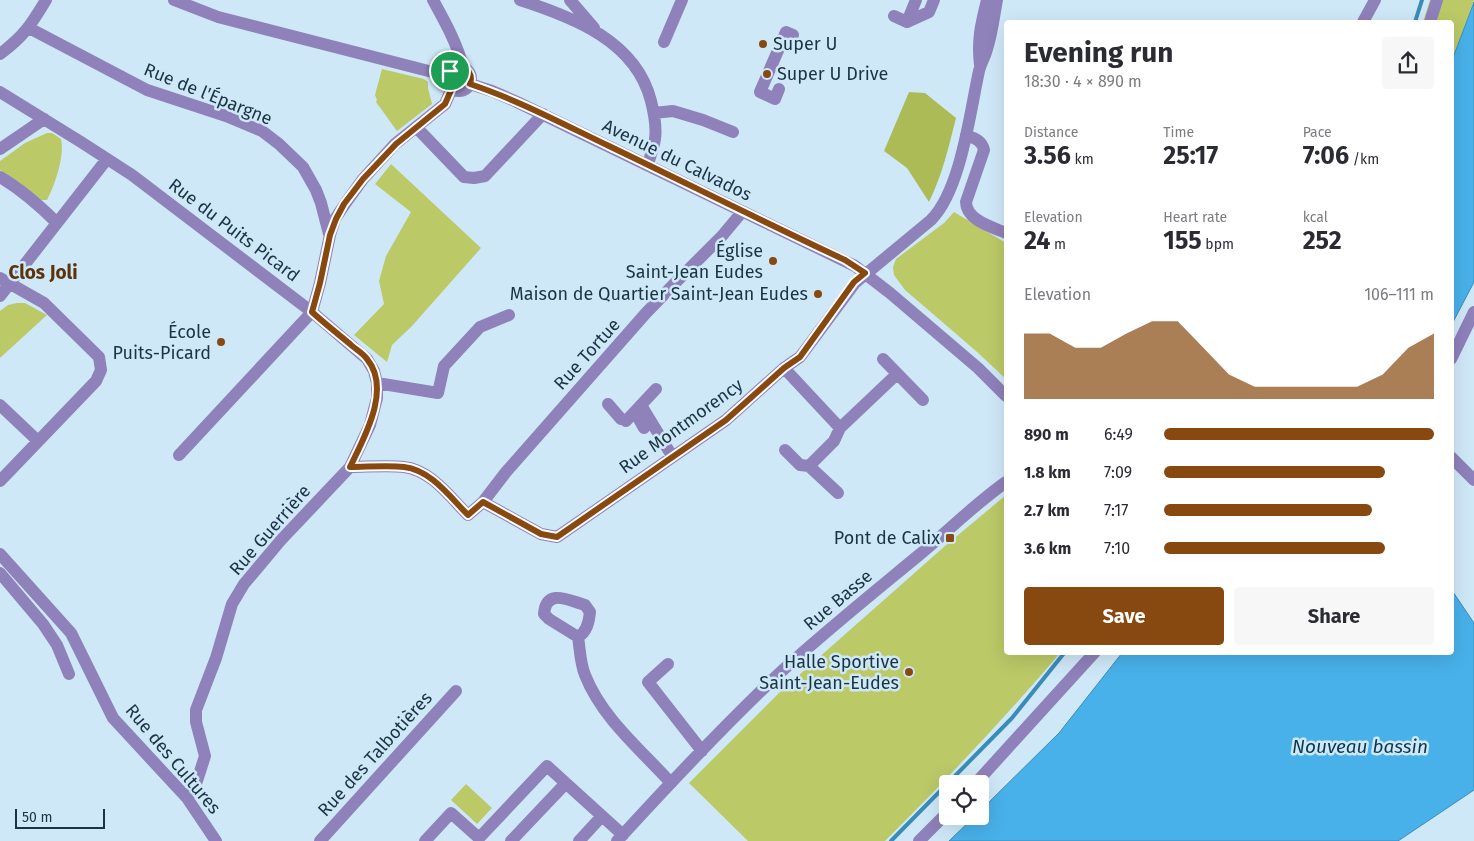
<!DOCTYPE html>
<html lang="en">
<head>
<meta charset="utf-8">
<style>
  body { margin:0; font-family:"Fira Sans",sans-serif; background:#f7f7f7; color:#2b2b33; height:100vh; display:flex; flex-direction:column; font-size:19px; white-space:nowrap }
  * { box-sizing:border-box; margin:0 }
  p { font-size:16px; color:#7c7c81 }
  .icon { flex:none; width:28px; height:28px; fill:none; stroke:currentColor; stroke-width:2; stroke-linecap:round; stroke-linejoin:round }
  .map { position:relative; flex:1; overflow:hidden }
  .side { position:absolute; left:1004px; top:20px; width:450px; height:635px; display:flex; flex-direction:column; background:#fff; border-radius:5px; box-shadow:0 5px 20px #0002 }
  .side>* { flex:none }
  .buttons { position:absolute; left:939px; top:775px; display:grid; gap:10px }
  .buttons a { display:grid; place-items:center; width:50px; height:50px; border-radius:5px; background:#fff; box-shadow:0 5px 20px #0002; font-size:25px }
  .scale { position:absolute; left:15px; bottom:12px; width:90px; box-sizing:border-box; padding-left:5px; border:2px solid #193443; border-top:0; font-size:14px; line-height:18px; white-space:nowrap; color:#193443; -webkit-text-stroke:4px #cfe8f8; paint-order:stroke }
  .pin { position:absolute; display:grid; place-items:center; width:42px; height:42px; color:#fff; margin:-21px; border:2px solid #fff; border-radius:50%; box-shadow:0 1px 5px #0007 }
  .round { display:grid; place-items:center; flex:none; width:52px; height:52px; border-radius:5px; background:#f7f7f7 }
  .headline { display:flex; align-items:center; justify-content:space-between; height:85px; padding:0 20px }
  h1 { font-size:28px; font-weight:700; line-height:38px }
  .figures { display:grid; grid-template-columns:repeat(3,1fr); gap:8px; height:85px; padding:5px 20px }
  .figures div { display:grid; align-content:center }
  .figures b { font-size:25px; font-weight:700 }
  .figures small { font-size:14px; font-weight:400 }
  .figures p { font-size:14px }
  .chart { height:140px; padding:10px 20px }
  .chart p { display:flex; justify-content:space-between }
  .chart svg { width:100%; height:90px; margin-top:5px; fill:#884910; opacity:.7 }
  .primary-button { display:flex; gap:10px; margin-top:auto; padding:10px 20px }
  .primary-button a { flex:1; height:58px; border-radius:5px; background:#884910; color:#fff; font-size:20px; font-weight:700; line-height:58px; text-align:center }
  .primary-button a+a { background:#f7f7f7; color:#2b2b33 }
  ul { padding:0 20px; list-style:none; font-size:16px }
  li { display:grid; grid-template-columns:80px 60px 1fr; align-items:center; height:38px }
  li i { height:12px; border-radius:6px; background:#884910 }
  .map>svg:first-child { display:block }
  .green { fill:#bbc967 }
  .forest { fill:#adbb57 }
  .water { fill:#48b1ea; stroke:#3a8cb8 }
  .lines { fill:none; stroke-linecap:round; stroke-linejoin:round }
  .stream { stroke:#3a8cb8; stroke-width:4 }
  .minor { stroke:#8f81b9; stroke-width:12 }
  .route-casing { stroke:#fff; stroke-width:10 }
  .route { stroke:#884910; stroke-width:6 }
  .poi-dot { fill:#884910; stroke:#cfe8f8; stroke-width:2 }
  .labels { text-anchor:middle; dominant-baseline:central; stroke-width:5; stroke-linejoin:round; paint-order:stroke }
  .poi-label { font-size:18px; fill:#193443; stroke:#cfe8f8; text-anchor:end }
  .street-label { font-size:18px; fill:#193443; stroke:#cfe8f8 }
  .neighbourhood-label { font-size:19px; font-weight:bold; fill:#5d310c; stroke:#cfe8f8 }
  .water-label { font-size:19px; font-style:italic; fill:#0a384f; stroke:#cfe8f8 }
</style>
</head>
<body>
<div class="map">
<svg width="1474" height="841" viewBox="0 0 1474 841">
  <rect width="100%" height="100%" fill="#cfe8f8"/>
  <!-- green -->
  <path class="green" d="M1430 0H1474L1451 63V22H1423Z
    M382 69 424 79 428 82V88L432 104 397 131 376 102 377 100 375 95Z
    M47 133H52L61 139C65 155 55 185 47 200H41L20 183 0 170V161L25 143Z
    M391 164 481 248 412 326 392 345 387 362 354 335 384 304 379 281 386 256 411 212 375 184Z
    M954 212 1006 243V379L976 351 905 290 894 275 893 267 896 259 944 223Z
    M17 303H25L47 315 0 358V311L8 305Z
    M1006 495V652L1060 653C1005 718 946 780 885 841H748L689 783 782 690 945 546Z
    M466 784 492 808 477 824 451 800Z"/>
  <!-- forest -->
  <path class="forest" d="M909 92 925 93 956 118C949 146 942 176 929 202L907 168 884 151Z"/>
  <!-- water -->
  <path class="water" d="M1474 2V282L1451 326V63Z
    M1451 589 1474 623V790L1398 841H949L975 816H980V811L1059 733 1122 653 1451 652Z"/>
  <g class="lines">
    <!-- stream -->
    <path class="stream" d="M1415 22 1422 0
      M891 841 1012 718 1065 652"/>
    <!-- minor -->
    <path class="minor" d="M174 0 218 17 448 76
      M433 0C445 22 457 43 463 67
      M520 0C573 17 636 41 651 101 654 113 657 126 655 139 654 147 650 156 648 165
      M570 0 594 28
      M894 16 907 22 929 12 934 0
      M907 22 916 0
      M1363 22 1375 0
      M1430 22 1437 0
      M29 28 147 90 226 116 262 131 279 144 303 167 316 190 321 203 329 234
      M664 42 682 0
      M0 54C24 36 31 25 46 0
      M980 65C977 40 981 24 987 0
      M447 79a12 12 0 1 1 24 0a12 12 0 1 1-24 0Z
      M470 84 492 91 517 102 855 266 890 293 978 368 1006 396
      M779 89 775 99 760 92 786 32 793 35
      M0 92 81 142 132 175 312 312 367 359 374 371 377 383V398L370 425 350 467
      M654 113 673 111 703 120 733 132
      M416 127 464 177 474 178 485 176 543 114
      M966 135C974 138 982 140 984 150L966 202C966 220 992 227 1006 233
      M0 149 44 119
      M0 177C22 190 39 205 57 223
      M0 278 44 303 99 357 101 370 96 381 0 481
      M0 296 107 159
      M883 359 923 400
      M1451 359 1474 312
      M784 368 840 428
      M377 383 438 393 444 366 480 327 509 315
      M608 404 621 419 627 420
      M0 405 38 441
      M641 405 672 456
      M635 412 644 428
      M626 421 656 389
      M785 450 800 465 809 466
      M179 455 312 312 320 283 330 235 335 219 345 204 363 179 395 144 445 104 452 88
      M1451 457 1474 480
      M838 493 809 466 834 441 840 428 897 374
      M483 502 541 534 557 537 726 420 784 368 800 357 855 283 931 220C961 190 970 112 979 71 981 63 985 57 987 49 992 34 994 16 997 0
      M0 554 71 633 113 718 187 798 216 841
      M0 573 43 624 57 645 69 674
      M578 637C587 632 589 622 590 612L585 605C568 600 546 588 544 614L549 619 578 637C580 649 580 663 585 675 602 718 640 749 671 783
      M668 664 648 682 702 751
      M975 784 1095 652
      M187 798 197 781 205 756 196 722V710L216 658 232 604 244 584 281 540 350 467C366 467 389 465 404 467 431 470 450 497 468 515L483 502 506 472 646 313 677 281 722 236 742 212
      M320 841 456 691
      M425 841 451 813 479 838 547 766 623 835
      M511 841 566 783
      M579 841 602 816
      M617 841C671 782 725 724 783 670 827 630 873 593 919 555 948 531 975 504 1006 482
      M919 841 948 812"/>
  </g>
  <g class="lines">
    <!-- route casing -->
    <g class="route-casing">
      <path id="route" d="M459 67C468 68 473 75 470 84 518 100 563 124 609 146 688 184 766 223 845 260L865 273 854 282 800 357 784 368 726 420 557 537 541 534 483 502 468 515C450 497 431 470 404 467 389 465 366 467 350 467 364 438 392 389 367 359 363 353 355 349 350 344 337 333 324 323 312 312L320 283 330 235 336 219 344 204 363 179 396 144 445 104 452 88C446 79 447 69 459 67Z"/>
    </g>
    <!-- route -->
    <use href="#route" class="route"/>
  </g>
  <!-- markers -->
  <g class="poi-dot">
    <circle cx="763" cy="44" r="5"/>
    <circle cx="767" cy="74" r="5"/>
    <circle cx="773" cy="261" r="5"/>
    <circle cx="818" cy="294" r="5"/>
    <circle cx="221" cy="342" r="5"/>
    <rect x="945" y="533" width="10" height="10" rx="2.5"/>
    <circle cx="909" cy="672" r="5"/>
  </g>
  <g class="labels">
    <!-- poi labels -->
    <g class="poi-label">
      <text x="773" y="44" text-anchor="start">Super U</text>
      <text x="777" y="74" text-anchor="start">Super U Drive</text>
      <text x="763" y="251">Église<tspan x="763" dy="21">Saint-Jean Eudes</tspan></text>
      <text x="808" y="294">Maison de Quartier Saint-Jean Eudes</text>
      <text x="211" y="332">École<tspan x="211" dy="21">Puits-Picard</tspan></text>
      <text x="940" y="538">Pont de Calix</text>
      <text x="899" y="662">Halle Sportive<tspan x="899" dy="21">Saint-Jean-Eudes</tspan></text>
    </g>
    <!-- street labels -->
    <g class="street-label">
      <text transform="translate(208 94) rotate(22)">Rue de l'Épargne</text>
      <text transform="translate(677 160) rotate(26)">Avenue du Calvados</text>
      <text transform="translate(234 230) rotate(37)">Rue du Puits Picard</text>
      <text transform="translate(587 354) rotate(-48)">Rue Tortue</text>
      <text transform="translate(681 426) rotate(-36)">Rue Montmorency</text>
      <text transform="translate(270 530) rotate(-49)">Rue Guerrière</text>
      <text transform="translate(838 600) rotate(-40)">Rue Basse</text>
      <text transform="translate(375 754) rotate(-48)">Rue des Talbotières</text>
      <text transform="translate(173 759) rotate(50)">Rue des Cultures</text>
    </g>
    <!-- neighbourhood labels -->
    <g class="neighbourhood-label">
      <text x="43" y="272">Clos Joli</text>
    </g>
    <!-- water labels -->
    <g class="water-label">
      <text x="1360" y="746">Nouveau bassin</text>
    </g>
  </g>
</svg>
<div class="buttons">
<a><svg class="icon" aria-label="locate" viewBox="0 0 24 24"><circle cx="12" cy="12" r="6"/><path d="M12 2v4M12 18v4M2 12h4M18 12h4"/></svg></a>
</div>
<div class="scale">50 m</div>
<div class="pin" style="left:450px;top:71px;background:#1e9e55"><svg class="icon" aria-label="arrive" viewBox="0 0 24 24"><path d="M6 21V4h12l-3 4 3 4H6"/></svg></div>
<section class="side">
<div class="headline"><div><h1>Evening run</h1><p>18:30 · 4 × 890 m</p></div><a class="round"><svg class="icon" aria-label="share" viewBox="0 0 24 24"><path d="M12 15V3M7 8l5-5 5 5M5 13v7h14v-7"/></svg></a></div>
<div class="figures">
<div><p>Distance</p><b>3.56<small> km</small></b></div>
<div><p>Time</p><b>25:17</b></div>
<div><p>Pace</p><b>7:06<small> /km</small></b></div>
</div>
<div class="figures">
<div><p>Elevation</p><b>24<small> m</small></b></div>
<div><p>Heart rate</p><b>155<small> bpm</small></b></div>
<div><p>kcal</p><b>252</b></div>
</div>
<div class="chart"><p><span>Elevation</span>106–111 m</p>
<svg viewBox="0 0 160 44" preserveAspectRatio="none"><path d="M0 44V12L10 12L20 19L30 19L40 12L50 6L60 6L70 19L80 32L90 38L100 38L110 38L120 38L130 38L140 32L150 19L160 12V44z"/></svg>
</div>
<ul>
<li><b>890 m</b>6:49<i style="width:100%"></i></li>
<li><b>1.8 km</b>7:09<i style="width:82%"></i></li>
<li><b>2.7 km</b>7:17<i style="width:77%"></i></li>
<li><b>3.6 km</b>7:10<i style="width:82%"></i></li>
</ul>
<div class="primary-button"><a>Save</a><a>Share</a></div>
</section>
</div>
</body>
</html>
